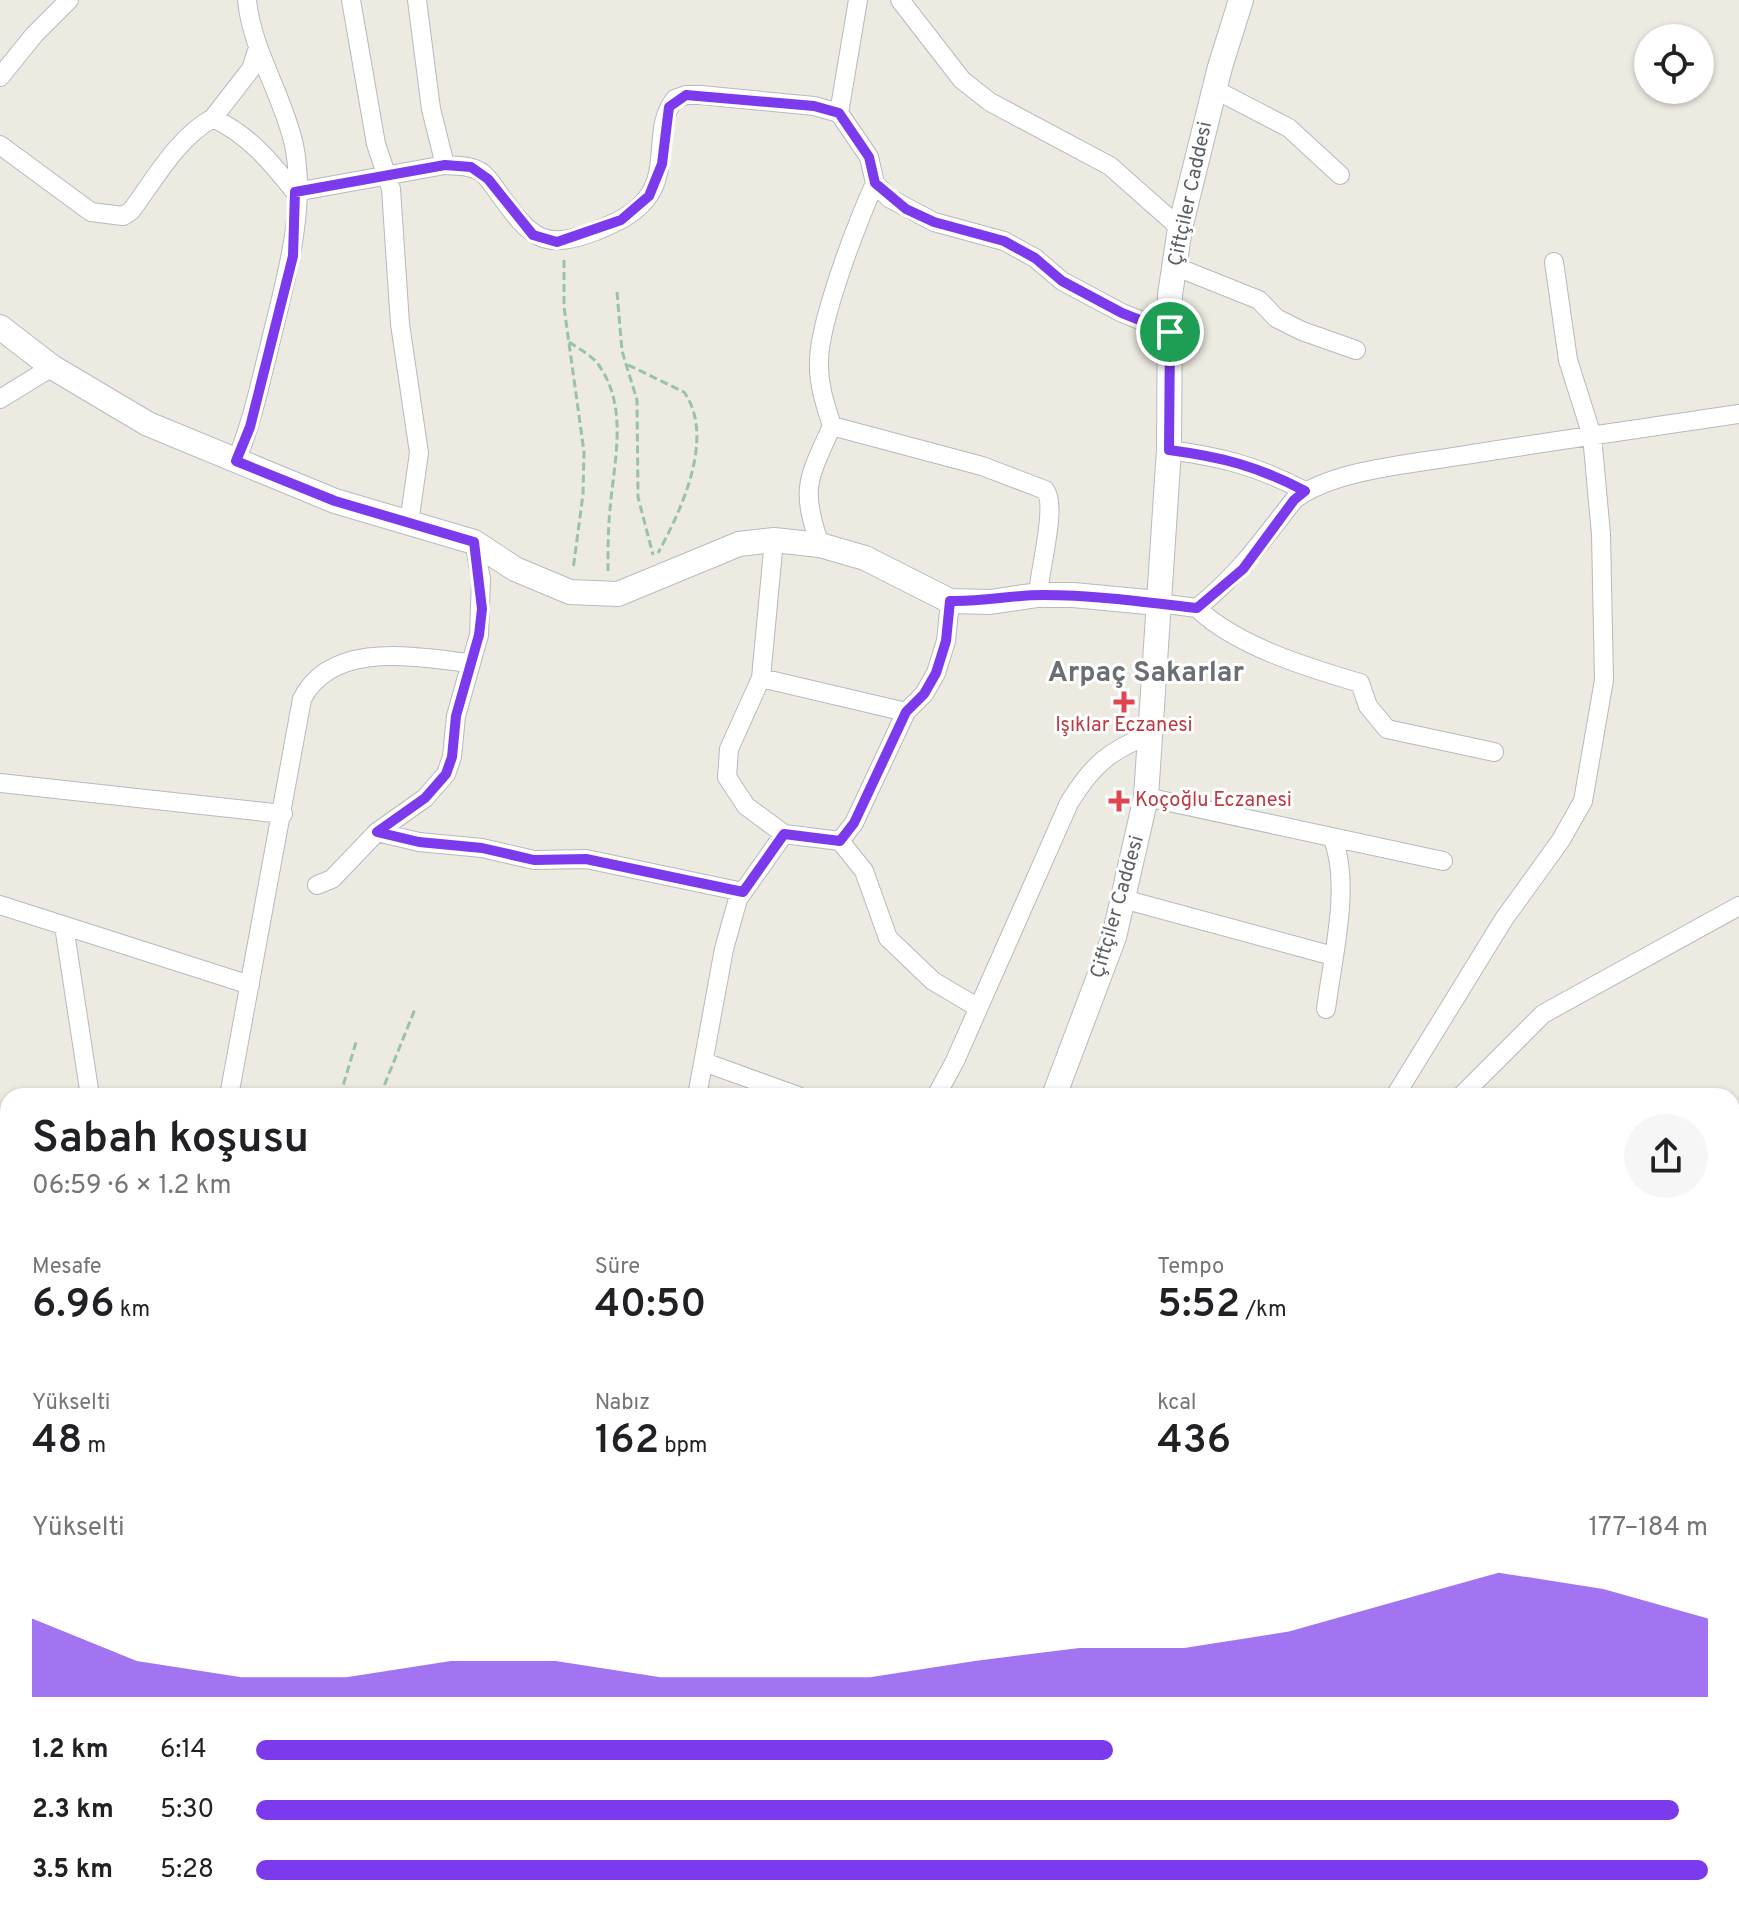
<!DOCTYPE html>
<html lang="tr">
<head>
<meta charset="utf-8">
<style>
  body { margin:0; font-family:Overpass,sans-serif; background:#f6f6f6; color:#202124; height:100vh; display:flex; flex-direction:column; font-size:30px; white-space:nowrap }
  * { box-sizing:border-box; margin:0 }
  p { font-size:26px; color:#757577 }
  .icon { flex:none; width:44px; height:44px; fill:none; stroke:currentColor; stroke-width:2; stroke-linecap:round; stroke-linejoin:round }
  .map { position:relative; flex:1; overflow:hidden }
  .details { position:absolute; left:0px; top:1088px; width:1740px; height:828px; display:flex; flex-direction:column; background:#fff; border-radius:24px 24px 0 0; box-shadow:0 2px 6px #0004 }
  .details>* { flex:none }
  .buttons { position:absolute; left:1634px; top:24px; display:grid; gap:16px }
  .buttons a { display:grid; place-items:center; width:80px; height:80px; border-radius:50%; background:#fff; box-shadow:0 2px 6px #0004; font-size:40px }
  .pin { position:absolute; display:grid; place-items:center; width:68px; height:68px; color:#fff; margin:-34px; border:4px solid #fff; border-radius:50%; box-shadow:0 2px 8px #0007 }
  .round { display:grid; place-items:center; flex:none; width:84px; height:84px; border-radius:42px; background:#f6f6f6 }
  .overview { display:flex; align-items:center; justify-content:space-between; height:136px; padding:0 32px }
  h1 { font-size:44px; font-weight:600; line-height:60px }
  .figures { display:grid; grid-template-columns:repeat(3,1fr); gap:12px; height:136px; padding:8px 32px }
  .figures div { display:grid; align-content:center }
  .figures b { font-size:40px; font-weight:600 }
  .figures small { font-size:22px; font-weight:400 }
  .figures p { font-size:22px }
  .chart { height:224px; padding:16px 32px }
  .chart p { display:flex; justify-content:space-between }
  .chart svg { width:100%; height:144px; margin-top:8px; fill:#7c3aed; opacity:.7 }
  ul { padding:0 32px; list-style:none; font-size:26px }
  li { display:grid; grid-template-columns:128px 96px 1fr; align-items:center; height:60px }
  li i { height:20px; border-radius:10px; background:#7c3aed }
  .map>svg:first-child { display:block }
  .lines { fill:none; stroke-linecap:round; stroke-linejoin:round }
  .street-casing { stroke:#b7b9be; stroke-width:20 }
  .secondary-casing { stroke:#b7bac0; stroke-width:26 }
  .path { stroke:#98c4a3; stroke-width:3; stroke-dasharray:8 4; stroke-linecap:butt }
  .street { stroke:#fff; stroke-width:18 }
  .secondary { stroke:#fff; stroke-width:24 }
  .route-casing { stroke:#fff; stroke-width:16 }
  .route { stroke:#7c3aed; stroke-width:10 }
  .health-dot { fill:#e0444e; stroke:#fff; stroke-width:3 }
  .labels { text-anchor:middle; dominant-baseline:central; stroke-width:6; stroke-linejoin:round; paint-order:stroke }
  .street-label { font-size:20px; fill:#5a5d62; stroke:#fff }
  .health-label { font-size:20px; fill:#be3a42; stroke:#fff }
  .district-label { font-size:28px; font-weight:bold; fill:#6b6f74; stroke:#fff }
</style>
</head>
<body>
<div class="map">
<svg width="1739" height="1916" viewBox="0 0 1739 1916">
  <rect width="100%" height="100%" fill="#eceae1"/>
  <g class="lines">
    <!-- street casing -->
    <g class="street-casing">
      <path id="street" d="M351 0 376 144 391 189 400 324 419 453 409 523
        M417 0 431 109 445 165C457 166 470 165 481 172 489 178 494 187 500 195 531 238 543 251 596 231 615 223 634 215 647 198 670 169 652 127 675 99L686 95H701L814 106 839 113 869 157 875 183 889 198 934 222 1004 241 1035 258 1062 281 1122 313 1170 332
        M900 0 962 80 990 102 1110 166 1180 228
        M0 77 34 35 69 0
        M1214 89 1289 128 1340 175
        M839 113 858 0
        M213 118 251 69 258 48
        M0 145 91 212 123 216 131 211C155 179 178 137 213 118 250 136 270 161 295 192
        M875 183C857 223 820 319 819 360 818 384 825 404 832 426L982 466 1045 490C1058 505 1039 571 1038 595
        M295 192 445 165
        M1174 266 1259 300 1276 318 1302 331 1356 350
        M0 399 52 367
        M1169 450C1222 457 1257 466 1305 491
        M236 461C252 423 260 384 270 344 285 281 307 210 294 145 283 95 252 51 247 0
        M774 540 761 678 729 749 727 777 746 806 784 834
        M820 545C800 488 808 479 832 426
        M1158 603 1197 608C1241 572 1260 543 1294 500 1331 470 1412 464 1459 456 1552 441 1646 428 1739 414
        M1197 608C1236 646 1309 668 1360 683L1368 706 1387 729 1494 752
        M761 678 906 712
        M0 783 283 814
        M1146 797 1443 861
        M377 832 419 842 482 848 534 860 586 859 743 892
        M840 841 864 871 888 938 933 981 977 1007
        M317 885 332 879 377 832 425 798 446 774 452 757 456 716 479 635 481 579 474 542
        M1123 899 1333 956
        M0 905 250 985
        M64 926 90 1096
        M1326 1009C1332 960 1352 883 1332 837
        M704 1062 798 1096
        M229 1096 302 699C332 640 416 657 470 663
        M697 1096 724 949 738 899 784 834 840 841 854 823 906 712 924 694 936 673 946 641 950 601
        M936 1096 955 1061 1069 803C1092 765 1110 750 1151 734
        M1395 1096 1504 919 1561 840 1583 801 1604 680 1601 534 1592 436 1568 360 1554 262
        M1461 1096 1543 1014 1739 906
        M0 1375 8 1373
        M0 1617 8 1618
        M0 1732 8 1733
        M221 1908 243 1916
        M625 1908 647 1916
        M121 1916 125 1908
        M314 1916 321 1908
        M967 1916 971 1908
        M1197 1916 1202 1908"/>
    </g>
    <!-- secondary casing -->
    <g class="secondary-casing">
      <path id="secondary" d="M0 327 52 367 148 424 335 501 474 542 515 569 570 592 618 594 739 544 774 540 820 545 865 558 950 601 990 602 1038 595H1073L1158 603
        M1054 1096 1114 937 1146 797 1169 450 1170 295 1180 228 1220 67 1241 0
        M693 1916 697 1908"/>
    </g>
    <!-- path -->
    <path class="path" d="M564 260V307L584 452 583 494 573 570
      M617 292 622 351 637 400 638 497 653 555
      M569 342C578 348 591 355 598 364 629 407 614 461 610 509 608 529 608 550 608 571
      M628 365 684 392C716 437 681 511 658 553
      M340 1096 357 1039
      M380 1096 415 1009"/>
    <!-- street -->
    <use href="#street" class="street"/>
    <!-- secondary -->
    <use href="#secondary" class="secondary"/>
  </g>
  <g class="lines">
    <!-- route casing -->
    <g class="route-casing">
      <path id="route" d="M686 95 814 106 839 113 869 157 875 183 906 209 934 222 1004 241 1035 258 1062 281 1122 313 1170 332 1169 450C1222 457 1257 466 1305 491L1294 500 1243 569 1197 608C1146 602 1094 595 1043 595 1011 595 983 602 950 601L946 641 936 673 924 694 906 712 854 823 840 841 784 834 743 892 586 859 534 860 482 848 419 842 377 832 425 798 446 774 452 757 456 716 479 635 482 609 474 542 335 501 236 461 250 427 293 256 295 192 445 165 471 167 488 179 533 235 557 242 621 220 649 196 662 164 669 107Z"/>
    </g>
    <!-- route -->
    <use href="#route" class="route"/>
  </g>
  <!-- markers -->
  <g class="health-dot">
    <path d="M1120 690h8v8h8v8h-8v8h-8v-8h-8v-8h8z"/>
    <path d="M1115 789h8v8h8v8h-8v8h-8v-8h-8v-8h8z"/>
  </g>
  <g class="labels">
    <!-- street labels -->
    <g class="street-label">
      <text transform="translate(1191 194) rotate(-78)">Çiftçiler Caddesi</text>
      <text transform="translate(1118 907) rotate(-74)">Çiftçiler Caddesi</text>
    </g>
    <!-- health labels -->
    <g class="health-label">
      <text x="1124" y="726">Işıklar Eczanesi</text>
      <text x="1135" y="801" text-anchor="start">Koçoğlu Eczanesi</text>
    </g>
    <!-- district labels -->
    <g class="district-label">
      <text x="1146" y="674">Arpaç Sakarlar</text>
    </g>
  </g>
</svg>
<div class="buttons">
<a><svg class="icon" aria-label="locate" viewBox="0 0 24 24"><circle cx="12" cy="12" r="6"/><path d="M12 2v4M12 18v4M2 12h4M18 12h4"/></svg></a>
</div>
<div class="pin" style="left:1170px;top:332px;background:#1e9e55"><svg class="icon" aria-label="arrive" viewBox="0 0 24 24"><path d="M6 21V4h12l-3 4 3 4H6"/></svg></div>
<section class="details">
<div class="overview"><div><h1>Sabah koşusu</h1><p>06:59 · 6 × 1.2 km</p></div><a class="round"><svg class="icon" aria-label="share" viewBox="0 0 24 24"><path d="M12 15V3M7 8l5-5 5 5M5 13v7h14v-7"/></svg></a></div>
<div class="figures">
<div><p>Mesafe</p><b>6.96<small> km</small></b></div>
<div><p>Süre</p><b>40:50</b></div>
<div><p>Tempo</p><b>5:52<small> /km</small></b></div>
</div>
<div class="figures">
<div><p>Yükselti</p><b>48<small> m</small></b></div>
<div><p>Nabız</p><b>162<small> bpm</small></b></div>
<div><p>kcal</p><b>436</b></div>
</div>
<div class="chart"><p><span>Yükselti</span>177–184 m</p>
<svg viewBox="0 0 160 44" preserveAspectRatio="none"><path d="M0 44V20L10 33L20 38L30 38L40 33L50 33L60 38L70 38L80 38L90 33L100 29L110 29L120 24L130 15L140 6L150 11L160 20V44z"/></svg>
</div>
<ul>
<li><b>1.2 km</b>6:14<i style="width:59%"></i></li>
<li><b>2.3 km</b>5:30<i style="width:98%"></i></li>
<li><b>3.5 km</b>5:28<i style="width:100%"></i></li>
</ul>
</section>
</div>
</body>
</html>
